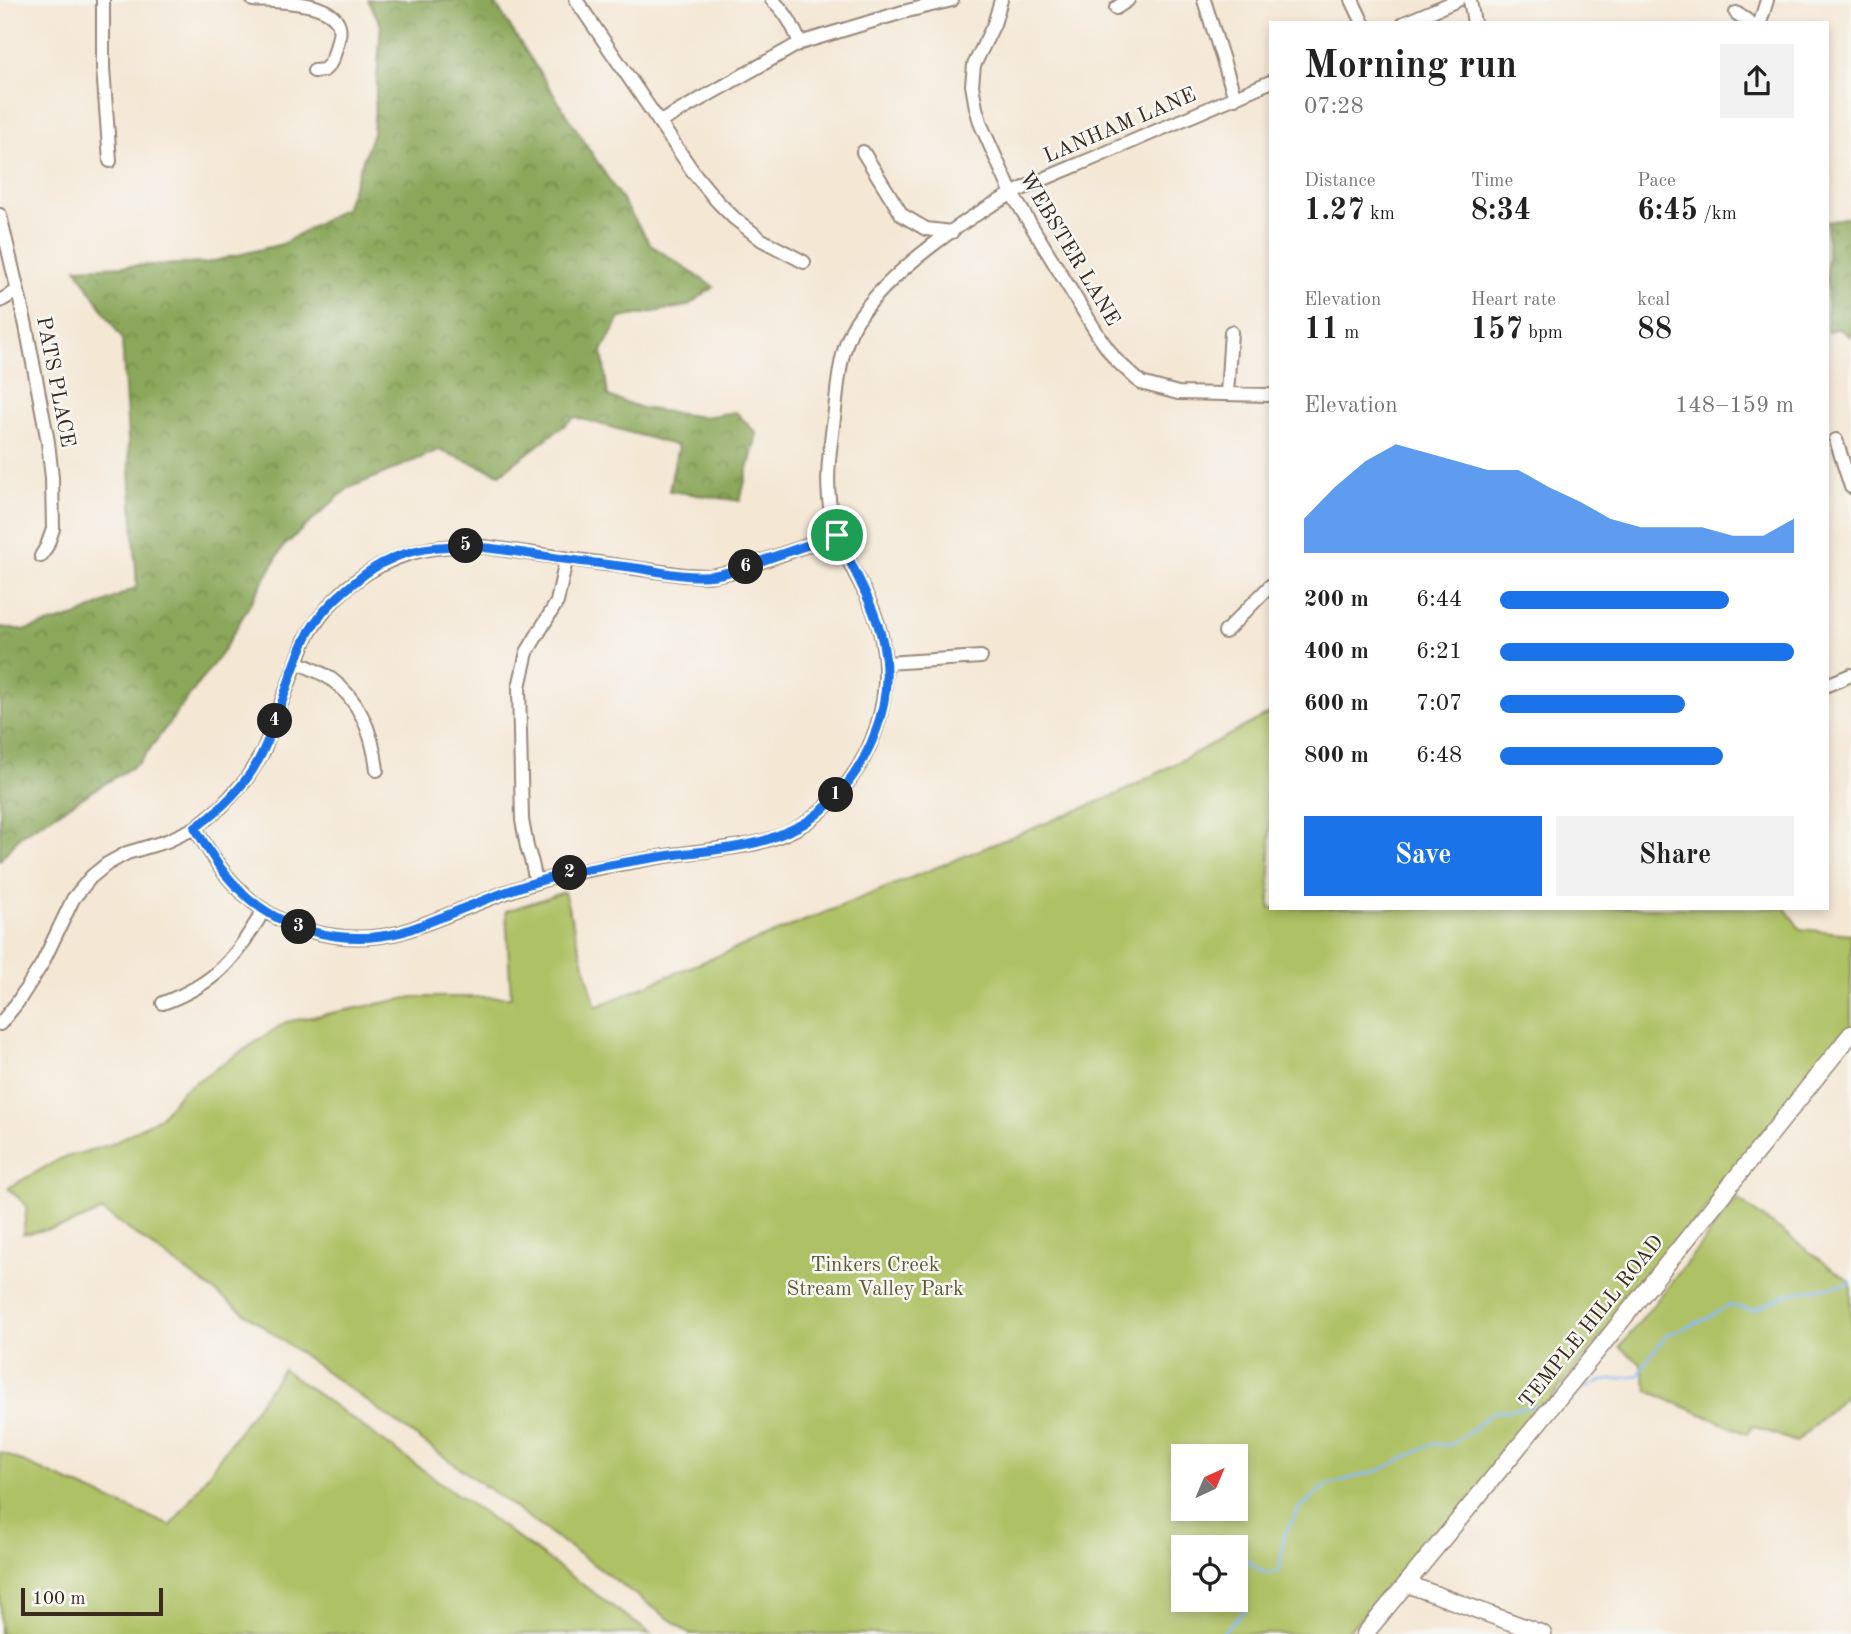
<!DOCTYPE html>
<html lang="en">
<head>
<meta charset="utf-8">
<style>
  body { margin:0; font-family:"Old Standard TT",serif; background:#f2f2f2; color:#222; height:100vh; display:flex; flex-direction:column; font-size:26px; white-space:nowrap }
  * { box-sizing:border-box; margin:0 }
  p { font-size:23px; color:#767676 }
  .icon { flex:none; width:38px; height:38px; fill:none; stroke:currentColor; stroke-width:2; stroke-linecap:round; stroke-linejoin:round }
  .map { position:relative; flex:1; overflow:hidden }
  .side { position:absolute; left:1269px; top:21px; width:560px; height:889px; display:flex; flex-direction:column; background:#fff; border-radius:0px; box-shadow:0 4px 10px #0003 }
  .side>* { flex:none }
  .needle { width:46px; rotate:44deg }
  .controls { position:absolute; left:1171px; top:1444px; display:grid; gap:14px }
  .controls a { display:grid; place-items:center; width:77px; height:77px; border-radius:0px; background:#fff; box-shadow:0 4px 10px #0003; font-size:35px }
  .scale { position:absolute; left:21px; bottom:18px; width:142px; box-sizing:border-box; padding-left:7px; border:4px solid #3b2a1e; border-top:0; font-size:19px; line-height:24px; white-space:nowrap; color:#3b2a1e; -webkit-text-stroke:5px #f6f6f2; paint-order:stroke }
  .pin { position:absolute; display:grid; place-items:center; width:60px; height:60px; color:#fff; margin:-30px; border:4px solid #fff; border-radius:50%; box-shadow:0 2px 7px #0007 }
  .km { position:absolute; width:35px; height:35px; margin:-18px; border-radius:50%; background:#222; color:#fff; font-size:19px; line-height:35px; text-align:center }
  .round { display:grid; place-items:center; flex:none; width:74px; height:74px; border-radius:0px; background:#f2f2f2 }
  .overview { display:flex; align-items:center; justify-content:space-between; height:119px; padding:0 35px }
  h1 { font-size:38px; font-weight:700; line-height:52px }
  .figures { display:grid; grid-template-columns:repeat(3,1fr); gap:10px; height:119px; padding:7px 35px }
  .figures div { display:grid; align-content:center }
  .figures b { font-size:30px; font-weight:700 }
  .figures small { font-size:19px; font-weight:400 }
  .figures p { font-size:19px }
  .chart { height:196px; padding:14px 35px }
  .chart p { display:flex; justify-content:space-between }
  .chart svg { width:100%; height:126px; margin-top:7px; fill:#1a73e8; opacity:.7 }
  .action { display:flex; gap:14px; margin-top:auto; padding:14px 35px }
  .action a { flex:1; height:80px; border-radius:0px; background:#1a73e8; color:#fff; font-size:28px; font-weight:700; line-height:80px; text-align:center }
  .action a+a { background:#f2f2f2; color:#222 }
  ul { padding:0 35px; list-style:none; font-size:23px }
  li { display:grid; grid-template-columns:112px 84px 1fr; align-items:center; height:52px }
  li i { height:18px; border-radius:9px; background:#1a73e8 }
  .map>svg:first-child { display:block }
  .forest { fill:url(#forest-crowns); stroke:#63683c; stroke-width:2 }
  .park { fill:#afc165; stroke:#757642; stroke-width:2; fill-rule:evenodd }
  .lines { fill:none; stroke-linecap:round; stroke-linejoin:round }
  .stream { stroke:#89baf5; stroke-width:2.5 }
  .minor-casing { stroke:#988879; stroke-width:16 }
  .major-casing { stroke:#988879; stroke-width:19 }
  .minor { stroke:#fff; stroke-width:12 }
  .major { stroke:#fff; stroke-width:16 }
  .route-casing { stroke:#fff; stroke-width:14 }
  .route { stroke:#1a73e8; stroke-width:9 }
  .labels { text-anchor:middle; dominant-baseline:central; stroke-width:5; stroke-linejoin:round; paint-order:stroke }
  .street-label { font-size:21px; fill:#3b2a1e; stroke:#f6f6f2 }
  .park-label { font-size:21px; fill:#5e5733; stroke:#f6f6f2 }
</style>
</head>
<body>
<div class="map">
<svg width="1851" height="1634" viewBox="0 0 1851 1634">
  <defs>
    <pattern id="forest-crowns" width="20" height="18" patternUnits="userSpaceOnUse" patternTransform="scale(1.75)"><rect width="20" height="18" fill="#8ba75a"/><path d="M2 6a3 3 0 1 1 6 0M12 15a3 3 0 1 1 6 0" fill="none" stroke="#73884a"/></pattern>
  </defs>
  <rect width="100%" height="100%" fill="#f6f6f2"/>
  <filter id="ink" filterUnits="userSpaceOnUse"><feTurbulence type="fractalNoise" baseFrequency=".0143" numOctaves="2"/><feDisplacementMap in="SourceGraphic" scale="14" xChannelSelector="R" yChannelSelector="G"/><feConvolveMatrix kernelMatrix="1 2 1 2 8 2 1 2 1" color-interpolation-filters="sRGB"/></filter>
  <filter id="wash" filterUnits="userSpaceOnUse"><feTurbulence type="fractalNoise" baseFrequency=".00686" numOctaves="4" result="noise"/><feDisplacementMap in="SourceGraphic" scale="28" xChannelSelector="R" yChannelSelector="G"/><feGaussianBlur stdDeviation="1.57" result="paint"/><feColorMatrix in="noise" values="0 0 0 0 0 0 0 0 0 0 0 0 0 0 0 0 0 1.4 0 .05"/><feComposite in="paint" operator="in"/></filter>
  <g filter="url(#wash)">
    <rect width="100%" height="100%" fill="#f4e7d4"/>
    <!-- forest -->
    <path class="forest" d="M368 0H493L651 245 714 287 687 306 620 318 602 351 608 396 641 408 702 417 736 412 757 434 740 501 669 491 678 446 575 417 500 474 439 450 347 489 283 547 223 651 140 762 20 836 0 860V627L25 630 79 615 137 587 122 339 76 268 206 263 282 244 345 208 373 133 381 25Z
      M1851 216V337L1838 328 1827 332V222Z"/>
    <!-- park -->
    <path class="park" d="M1270 713V908H1785L1800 929 1851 934V1030L1424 1555 1345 1634H690L103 1211 66 1226 23 1234 27 1206 8 1188 60 1159 112 1144 160 1117 182 1091 286 1022 413 997H511L506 911 564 892 596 1007 668 976 1120 793ZM1183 1456H1236V1508H1183ZM1183 1547H1236V1600H1183Z
      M1737 1199 1851 1282V1390L1796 1442 1753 1426 1747 1434 1648 1391 1640 1363 1620 1347Z
      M283 1369 651 1634H0V1452L171 1526Z"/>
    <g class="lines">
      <!-- stream -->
      <path class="stream" d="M1576 1393 1597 1382 1638 1376 1650 1356 1667 1335 1706 1319 1729 1305 1753 1310 1789 1294 1851 1283
        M1236 1562 1247 1560C1257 1568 1263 1577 1277 1572L1280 1567 1284 1535 1300 1508 1326 1485 1381 1470 1431 1444 1450 1445 1463 1437 1491 1413 1542 1405
        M1224 1634 1223 1632 1245 1610V1604L1236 1592"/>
    </g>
  </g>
  <g filter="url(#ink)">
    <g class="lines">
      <!-- minor casing -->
      <g class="minor-casing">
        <path id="minor" d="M103 0V68L110 161
          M253 0C280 2 351 0 338 40 335 51 334 62 324 70L314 71
          M576 0 694 173 717 201 734 218 762 240 804 262
          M772 0C786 12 793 26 800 43
          M1001 0 994 24 974 65 972 85 976 108 981 125 1012 194 1100 338 1115 359 1141 383 1178 393 1270 395
          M1204 0 1235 98
          M1352 0 1363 23
          M1470 0 1474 23
          M1116 8 1128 0
          M1736 13 1751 23
          M1404 23 1458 0
          M1760 23 1767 0
          M660 122 800 43 903 12 952 0
          M863 152 902 215 926 229 952 232
          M0 215 26 326 48 442 52 478 53 529 47 546 41 556
          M0 301 17 291
          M1227 394 1231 332
          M1836 440 1851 487
          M1225 632 1270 586
          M297 662C308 667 321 672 331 679 361 701 373 735 377 770
          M886 663 981 657
          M1827 685 1851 675
          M195 828C208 849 219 869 236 886 277 931 343 947 402 932 455 914 505 889 559 876 595 868 631 862 666 856 713 848 766 850 807 822 874 775 904 686 873 610 860 578 839 550 832 517 823 478 832 439 836 401 839 370 843 337 863 312 896 268 962 220 1010 195 1042 178 1077 166 1110 151 1164 128 1217 105 1270 82
          M536 882 532 863 527 847 522 820 519 687 527 652 557 602 566 560
          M163 1003C219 982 234 959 264 910
          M0 1024 17 1003 42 964 73 899 91 877 107 864 127 853 167 841 195 828 221 807 245 781 263 752 305 640C344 572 407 540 485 547L684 575 709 576 731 572 837 535"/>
      </g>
      <!-- major casing -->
      <g class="major-casing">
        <path id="major" d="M1407 1584 1543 1634
          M1365 1634 1602 1345 1851 1034"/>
      </g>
      <!-- minor -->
      <use href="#minor" class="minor"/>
      <!-- major -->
      <use href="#major" class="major"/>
    </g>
  </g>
  <g class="lines" filter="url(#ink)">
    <!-- route casing -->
    <g class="route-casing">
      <path id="route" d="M837 535C854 571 874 604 883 643 897 711 862 785 805 823 793 830 779 835 766 840 736 849 704 851 672 855 644 859 615 864 588 869 571 873 553 877 536 882 490 895 447 917 402 932 344 947 277 931 236 886 219 869 208 849 195 828 221 809 244 787 259 759 279 722 287 678 305 640 317 613 342 592 365 574 425 529 497 550 564 559 591 563 617 565 643 569 662 572 682 577 701 576 724 576 745 567 767 559 790 551 814 543 837 535Z"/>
    </g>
    <!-- route -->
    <use href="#route" class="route"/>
  </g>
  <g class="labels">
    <!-- street labels -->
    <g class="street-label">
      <text transform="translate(1120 126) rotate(-23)">LANHAM LANE</text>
      <text transform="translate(1069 249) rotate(59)">WEBSTER LANE</text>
      <text transform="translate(55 382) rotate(79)">PATS PLACE</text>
      <text transform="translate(1592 1322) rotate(-51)">TEMPLE HILL ROAD</text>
    </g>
    <!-- park labels -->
    <g class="park-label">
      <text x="875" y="1265">Tinkers Creek<tspan x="875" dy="24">Stream Valley Park</tspan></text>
    </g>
  </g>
</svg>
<div class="controls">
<a><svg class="needle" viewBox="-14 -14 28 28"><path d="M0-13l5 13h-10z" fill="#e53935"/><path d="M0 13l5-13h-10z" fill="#767676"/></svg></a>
<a><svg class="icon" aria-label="locate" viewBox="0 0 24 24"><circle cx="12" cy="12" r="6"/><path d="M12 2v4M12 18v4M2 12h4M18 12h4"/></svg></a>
</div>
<div class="scale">100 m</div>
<div class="pin" style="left:837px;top:535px;background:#1e9e55"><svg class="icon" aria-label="arrive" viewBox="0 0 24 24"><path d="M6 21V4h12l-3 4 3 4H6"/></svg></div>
<b class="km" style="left:836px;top:795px">1</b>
<b class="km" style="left:570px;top:873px">2</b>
<b class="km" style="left:299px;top:927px">3</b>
<b class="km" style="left:275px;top:721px">4</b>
<b class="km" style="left:466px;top:546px">5</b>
<b class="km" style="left:746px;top:567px">6</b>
<section class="side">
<div class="overview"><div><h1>Morning run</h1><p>07:28</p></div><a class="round"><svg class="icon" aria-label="share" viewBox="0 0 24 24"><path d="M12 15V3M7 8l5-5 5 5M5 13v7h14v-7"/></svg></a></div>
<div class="figures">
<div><p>Distance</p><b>1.27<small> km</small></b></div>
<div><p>Time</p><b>8:34</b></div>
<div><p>Pace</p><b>6:45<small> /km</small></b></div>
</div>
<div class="figures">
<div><p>Elevation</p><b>11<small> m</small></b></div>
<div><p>Heart rate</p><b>157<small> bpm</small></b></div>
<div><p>kcal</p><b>88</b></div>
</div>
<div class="chart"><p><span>Elevation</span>148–159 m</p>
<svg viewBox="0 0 160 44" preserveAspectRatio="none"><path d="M0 44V32L10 21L20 12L30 6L40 9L50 12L60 15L70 15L80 21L90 26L100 32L110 35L120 35L130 35L140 38L150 38L160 32V44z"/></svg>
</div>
<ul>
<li><b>200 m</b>6:44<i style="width:78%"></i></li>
<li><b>400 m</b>6:21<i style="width:100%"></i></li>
<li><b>600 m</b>7:07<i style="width:63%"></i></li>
<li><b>800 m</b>6:48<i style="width:76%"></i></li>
</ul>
<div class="action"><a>Save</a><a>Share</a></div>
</section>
</div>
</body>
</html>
